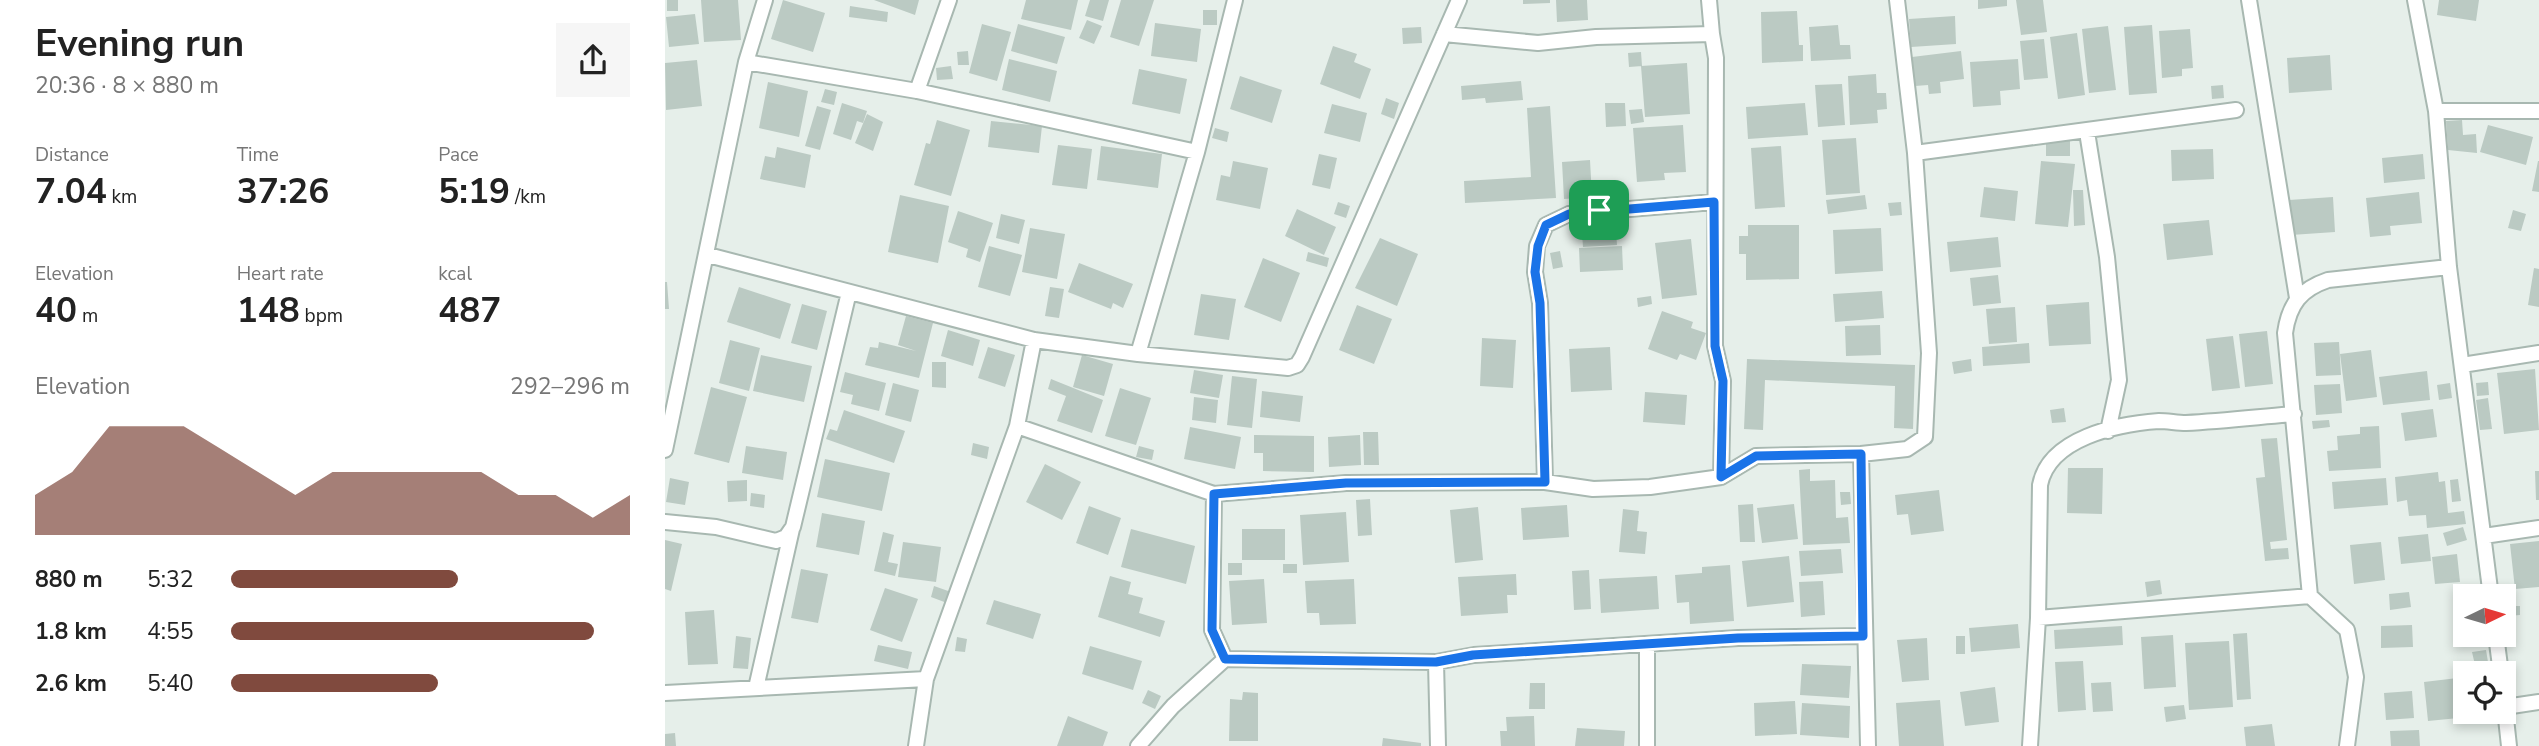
<!DOCTYPE html>
<html lang="en">
<head>
<meta charset="utf-8">
<style>
  body { margin:0; font-family:"Nunito Sans",sans-serif; background:#f6f6f6; color:#222; height:100vh; display:flex; flex-direction:column; font-size:26px; white-space:nowrap }
  * { box-sizing:border-box; margin:0 }
  p { font-size:23px; color:#767676 }
  .icon { flex:none; width:38px; height:38px; fill:none; stroke:currentColor; stroke-width:2; stroke-linecap:round; stroke-linejoin:round }
  .map { position:relative; flex:1; overflow:hidden }
  .panel { display:flex; flex-direction:column; background:#fff; width:665px }
  .panel>* { flex:none }
  .needle { width:46px; rotate:85deg }
  .controls { position:absolute; left:1788px; top:584px; display:grid; gap:14px }
  .controls a { display:grid; place-items:center; width:63px; height:63px; border-radius:0px; background:#fff; box-shadow:0 4px 10px #0003; font-size:35px }
  .pin { position:absolute; display:grid; place-items:center; width:60px; height:60px; color:#fff; margin:-30px; border-radius:14px; box-shadow:0 4px 10px #0006 }
  .round { display:grid; place-items:center; flex:none; width:74px; height:74px; border-radius:0px; background:#f6f6f6 }
  .head { display:flex; align-items:center; justify-content:space-between; height:119px; padding:0 35px }
  h1 { font-size:38px; font-weight:700; line-height:52px }
  .stats { display:grid; grid-template-columns:repeat(3,1fr); gap:10px; height:119px; padding:7px 35px }
  .stats div { display:grid; align-content:center }
  .stats b { font-size:35px; font-weight:700 }
  .stats small { font-size:19px; font-weight:400 }
  .stats p { font-size:19px }
  .chart { height:196px; padding:14px 35px }
  .chart p { display:flex; justify-content:space-between }
  .chart svg { width:100%; height:126px; margin-top:7px; fill:#804a3e; opacity:.7 }
  ul { padding:0 35px; list-style:none; font-size:23px }
  li { display:grid; grid-template-columns:112px 84px 1fr; align-items:center; height:52px }
  li i { height:18px; border-radius:9px; background:#804a3e }
  main { display:flex; flex:1; min-height:0 }
  .map>svg:first-child { display:block }
  .building { fill:#bbcac3 }
  .lines { fill:none; stroke-linecap:round; stroke-linejoin:round }
  .street-casing { stroke:#a8b8b1; stroke-width:18 }
  .street { stroke:#fff; stroke-width:14 }
  .route-casing { stroke:#fff; stroke-width:14 }
  .route { stroke:#1a73e8; stroke-width:9 }
</style>
</head>
<body>
<main>
<section class="panel">
<div class="head"><div><h1>Evening run</h1><p>20:36 · 8 × 880 m</p></div><a class="round"><svg class="icon" aria-label="share" viewBox="0 0 24 24"><path d="M12 15V3M7 8l5-5 5 5M5 13v7h14v-7"/></svg></a></div>
<div class="stats">
<div><p>Distance</p><b>7.04<small> km</small></b></div>
<div><p>Time</p><b>37:26</b></div>
<div><p>Pace</p><b>5:19<small> /km</small></b></div>
</div>
<div class="stats">
<div><p>Elevation</p><b>40<small> m</small></b></div>
<div><p>Heart rate</p><b>148<small> bpm</small></b></div>
<div><p>kcal</p><b>487</b></div>
</div>
<div class="chart"><p><span>Elevation</span>292–296 m</p>
<svg viewBox="0 0 160 44" preserveAspectRatio="none"><path d="M0 44V30L10 22L20 6L30 6L40 6L50 14L60 22L70 30L80 22L90 22L100 22L110 22L120 22L130 30L140 30L150 38L160 30V44z"/></svg>
</div>
<ul>
<li><b>880 m</b>5:32<i style="width:57%"></i></li>
<li><b>1.8 km</b>4:55<i style="width:91%"></i></li>
<li><b>2.6 km</b>5:40<i style="width:52%"></i></li>
</ul>
</section>
<div class="map">
<svg width="1874" height="746" viewBox="0 0 1874 746">
  <rect width="100%" height="100%" fill="#e6efea"/>
  <!-- building -->
  <path class="building" d="M2 0H13V11H2Z
    M36 0H73L76 40 39 42Z
    M118 0 160 13 148 52 106 39Z
    M209 0H254L250 15Z
    M361 0H413L406 30 356 19Z
    M425 0H444L438 21 420 16Z
    M456 0H489L474 46 445 37Z
    M858 0H885V3L858 4Z
    M891 0H922L923 20 892 22Z
    M1313 0H1342V6L1313 9Z
    M1351 0H1378L1382 32 1356 35Z
    M1774 0H1814L1811 21 1772 15Z
    M185 6 223 12 222 22 184 17Z
    M538 10H552V25H538Z
    M1132 11 1134 45H1138V61L1097 63 1096 12Z
    M30 14 34 44 4 47 1 17Z
    M1290 16 1291 44 1246 47 1244 19Z
    M422 20 437 26 429 44 414 38Z
    M490 23 536 29 532 62 486 56Z
    M317 24 346 32 332 81 304 73Z
    M353 24 400 37 392 64 346 51Z
    M1173 25 1175 45H1185L1186 59 1146 61 1144 27Z
    M1487 25 1492 93 1464 95 1459 27Z
    M1443 26 1451 90 1424 93 1417 29Z
    M756 27 757 43 738 44 737 28Z
    M1525 29 1528 68 1517 69V76L1497 78 1494 31Z
    M1412 33 1420 95 1393 99 1385 37Z
    M1379 39 1383 78 1359 80 1355 41Z
    M668 46 692 54 689 62 706 69 695 99 655 84Z
    M303 51 304 65H293L292 52Z
    M1296 51 1299 79 1275 82 1276 93 1264 94 1263 85 1250 86 1247 57Z
    M976 52 977 66 964 67 963 53Z
    M1665 55 1667 90 1624 93 1622 58Z
    M344 59 392 71 385 102 337 90Z
    M1353 59 1355 89 1335 91 1336 105 1308 107 1305 62Z
    M32 60 37 106 1 110 0 63Z
    M1022 63 1025 114 980 117 976 66Z
    M286 66 288 79 272 80 271 68Z
    M474 69 522 79 515 114 467 104Z
    M1211 74 1212 93H1221L1222 109 1212 110 1213 123 1185 125 1183 76Z
    M575 76 617 90 607 123 565 109Z
    M856 81 858 100 821 103 820 98 797 100 796 86Z
    M103 82 143 91 134 137 94 128Z
    M1177 84 1180 125 1153 127 1150 85Z
    M1558 85 1559 98 1547 99 1546 86Z
    M160 89 172 92 169 105 156 102Z
    M721 98 734 103 729 119 716 114Z
    M177 103 202 111 198 123 192 121 186 140 168 134Z
    M940 103H960L961 126 941 127Z
    M1140 103 1143 135 1083 139 1081 107Z
    M667 104 702 113 695 142 659 133Z
    M152 106 166 110 155 150 140 146Z
    M885 106 891 198 800 203 799 181 866 177 862 108Z
    M977 109 979 122 966 124 964 110Z
    M202 114 218 122 208 151 190 143Z
    M272 120 305 130 286 196 249 185 261 143 265 144Z
    M1797 120 1798 135 1811 134 1812 153 1783 150 1781 121Z
    M326 121 377 126 374 153 323 147Z
    M1018 125 1021 172 999 173 1000 180 972 182 968 128Z
    M1823 125 1868 137 1861 165 1815 152Z
    M550 128 564 132 562 142 547 138Z
    M1191 138 1195 193 1161 195 1157 140Z
    M1381 139H1405V156H1381Z
    M393 145 427 149 422 189 387 185Z
    M436 146 497 154 493 188 432 180Z
    M1116 146 1120 207 1090 209 1086 148Z
    M112 147 146 155 140 188 95 179 100 156 110 158Z
    M1548 149 1549 179 1507 181 1506 150Z
    M654 154 672 158 665 189 647 185Z
    M1758 154 1760 179 1719 183 1717 158Z
    M925 160 927 197 899 199 897 162Z
    M568 161 603 168 595 209 551 200 556 175 565 177Z
    M1376 161 1410 164 1403 227 1370 224Z
    M1873 161H1874V192L1867 191Z
    M1319 187 1353 191 1350 221 1315 217Z
    M1408 190H1418L1420 225 1409 226Z
    M1754 192 1757 223 1725 226 1726 235 1705 237 1701 198Z
    M235 195 284 206 273 263 223 252Z
    M1200 195 1202 209 1163 214 1161 200Z
    M1668 197 1670 232 1626 235 1624 200Z
    M673 202 685 206 681 218 669 214Z
    M1236 202 1237 215 1225 216 1223 203Z
    M632 209 671 227 659 255 620 236Z
    M1848 210 1861 214 1856 231 1843 228Z
    M293 211 328 223 315 262 301 257 303 249 283 242Z
    M336 214 360 220 354 244 331 238Z
    M1544 220 1548 255 1502 260 1498 224Z
    M1083 225H1134V279L1081 280V254H1074V236H1083Z
    M365 228 400 234 392 279 357 272Z
    M1216 228 1218 271 1170 274 1168 230Z
    M951 231 952 245 918 247 917 233Z
    M1333 237 1336 267 1285 272 1282 242Z
    M715 238 753 254 732 306 690 288Z
    M1026 239 1032 295 997 299 990 243Z
    M324 246 357 255 345 296 313 287Z
    M957 246 958 270 915 272 914 248Z
    M895 251 898 267 888 269 885 253Z
    M643 252 664 258 662 267 641 261Z
    M598 258 635 273 616 322 579 307Z
    M414 263 468 284 458 308 448 303 446 309 403 292Z
    M1869 268 1874 269V307L1863 305Z
    M1333 275 1336 303 1308 306 1305 278Z
    M0 282H2L4 309H0Z
    M74 287 126 304 115 339 62 322Z
    M385 287 399 289 394 318 380 316Z
    M1217 291 1219 318 1170 322 1168 294Z
    M536 294 571 299 564 340 529 335Z
    M986 296 987 304 973 307 972 298Z
    M1424 302 1426 344 1384 346 1381 305Z
    M137 304 162 311 152 350 126 343Z
    M692 305 727 319 709 364 674 350Z
    M1350 307 1352 342 1324 344 1321 309Z
    M997 311 1028 322 1026 328 1041 333 1031 360 1015 354 1012 360 983 349Z
    M241 316 268 323 254 378 200 365 205 347 213 348 214 342 251 351 233 345Z
    M1215 325 1216 355 1181 356 1180 326Z
    M283 330 315 340 308 366 276 356Z
    M1602 331 1608 384 1580 387 1574 334Z
    M1568 336 1575 388 1547 391 1541 339Z
    M817 338 851 340 848 388 815 386Z
    M65 340 95 348 84 391 54 383Z
    M1674 342 1676 375 1651 376 1649 343Z
    M1364 343 1365 363 1318 366 1317 347Z
    M323 347 350 355 340 387 313 378Z
    M945 347 947 390 906 392 904 349Z
    M1706 350 1712 397 1681 401 1675 354Z
    M96 355 147 366 139 402 88 391Z
    M417 355 448 364 439 396 408 387Z
    M1082 359 1250 365 1248 429 1229 428 1230 386 1100 380 1098 430 1079 429Z
    M1306 359 1307 371 1289 374 1287 362Z
    M267 362H281V388L267 387Z
    M1870 369 1874 430 1839 434 1832 373Z
    M529 370 558 375 554 398 525 393Z
    M1762 371 1765 400 1718 405 1714 377Z
    M180 372 221 383 214 411 186 404 188 395 175 392Z
    M567 376 592 379 587 428 562 425Z
    M386 379 438 400 427 433 392 421 401 396 383 389Z
    M1823 382 1824 395 1812 396 1811 383Z
    M228 383 254 390 246 422 220 415Z
    M1785 383 1787 398 1774 400 1772 385Z
    M1675 384 1677 413 1651 415 1649 385Z
    M46 387 82 397 64 463 29 454Z
    M455 388 486 398 471 445 440 436Z
    M597 391 638 396 635 422 595 417Z
    M980 392 1022 395 1020 425 978 422Z
    M529 397 553 400 551 423 527 420Z
    M1823 398 1827 429 1815 430 1811 400Z
    M1399 408 1401 422 1387 423 1385 410Z
    M1768 409 1772 437 1740 441 1736 413Z
    M179 410 240 431 229 463 161 439 165 429 172 431Z
    M1664 420 1665 427 1648 429 1647 421Z
    M1714 426 1716 468 1664 471 1662 451 1673 450 1672 436 1695 434V427Z
    M525 427 576 437 570 469 519 459Z
    M698 432H713L714 465H699Z
    M589 435 649 436V472L598 471V453H589Z
    M695 435 696 465 664 467 663 437Z
    M1612 438 1622 540 1605 542 1606 549 1623 548 1624 559 1600 561 1591 478 1600 477 1596 439Z
    M308 443 324 447 322 459 306 455Z
    M81 446 122 452 118 480 77 473Z
    M474 446 489 450 487 460 471 457Z
    M160 459 225 473 217 511 152 497Z
    M380 464 416 482 397 520 361 502Z
    M1403 468H1438L1437 514 1402 513Z
    M1145 469V481L1170 480 1171 518 1183 517 1185 543 1138 545 1134 470Z
    M1870 471H1874V500H1871Z
    M1773 472 1774 482 1780 481 1783 513 1799 511 1801 524 1762 528 1761 515 1744 516 1742 500 1732 502 1730 477Z
    M5 478 24 482 20 505 1 502Z
    M1721 478 1723 505 1669 509 1667 482Z
    M1793 479 1796 501 1787 502 1785 480Z
    M82 480V501L63 502 62 481Z
    M1274 490 1279 531 1246 535 1243 514 1232 515 1230 495Z
    M1175 492H1185L1186 504 1176 505Z
    M86 493 100 495 99 508 85 506Z
    M705 499 707 535 693 536 691 500Z
    M1088 504 1090 542H1075L1073 505Z
    M1129 504 1133 539 1097 543 1092 508Z
    M902 505 904 537 858 540 856 508Z
    M424 506 456 518 443 555 411 543Z
    M813 507 818 560 790 563 785 510Z
    M958 509 974 511 972 531 982 532 980 554 954 552Z
    M681 512 684 562 638 565 635 515Z
    M157 513 200 521 194 555 151 547Z
    M1798 527 1802 540 1782 546 1778 533Z
    M466 529 530 546 521 584 456 567Z
    M577 529H620V560H577Z
    M218 532 229 535 223 562 233 564 230 576 209 571Z
    M1763 534 1766 561 1736 564 1733 537Z
    M0 540 17 544 6 591 0 589Z
    M1874 541V587L1850 589 1845 544Z
    M238 542 276 547 271 582 233 577Z
    M1716 542 1720 580 1689 584 1685 545Z
    M1176 549 1178 573 1136 576 1134 551Z
    M1792 554 1795 582 1770 584 1767 557Z
    M1124 556 1129 602 1082 607 1077 561Z
    M563 563H577V575H563Z
    M618 564H632V573H618Z
    M1065 565 1069 621 1025 624 1024 602 1012 603 1010 575 1037 573V567Z
    M136 569 163 574 153 623 126 618Z
    M924 570 926 609 909 610 907 571Z
    M851 574 852 595H842L843 613 796 616 793 577Z
    M445 576 466 582 463 594 478 598 474 613 500 621 495 637 433 617Z
    M992 576 994 609 936 613 934 579Z
    M599 579 602 623 567 625 564 581Z
    M689 579 691 624 655 625 654 613H642L640 581Z
    M1495 580 1497 594 1482 597 1480 582Z
    M1158 581 1160 615 1136 617 1134 582Z
    M269 586 286 592 282 603 266 597Z
    M220 588 253 599 237 642 205 630Z
    M1744 592 1746 607 1725 610 1724 594Z
    M329 600 376 614 368 639 321 624Z
    M1843 606H1855V615L1843 616Z
    M49 610 53 664 23 665 20 612Z
    M1353 624 1355 648 1306 652 1304 628Z
    M1747 625 1748 647 1716 648V626Z
    M1457 626 1458 645 1390 649 1389 630Z
    M1582 633 1586 699 1572 700 1568 634Z
    M1508 635 1511 687 1479 689 1476 637Z
    M71 636 86 638 83 669 68 668Z
    M1291 636H1300V654H1291Z
    M292 637 302 639 300 652 290 651Z
    M1262 638 1264 680 1237 682 1232 640Z
    M1564 641 1568 707 1524 710 1520 643Z
    M213 645 247 652 243 669 209 661Z
    M425 646 477 661 468 690 417 674Z
    M1821 650 1823 662 1810 665 1807 652Z
    M1418 661 1421 710 1393 712 1390 662Z
    M1137 664 1186 666 1184 698 1135 695Z
    M1801 677V712H1813L1814 716 1763 721 1759 682Z
    M1446 682 1448 711 1428 712 1426 683Z
    M865 683H880V709H864Z
    M1330 687 1334 722 1300 726 1295 692Z
    M483 690 496 696 490 709 477 703Z
    M1747 691 1749 718 1721 720 1719 693Z
    M578 692 593 693V741H564L565 699 577 700Z
    M1275 700 1279 746H1234L1231 703Z
    M1130 701 1132 734 1090 736 1089 703Z
    M1137 703 1185 706 1184 738 1135 735Z
    M1519 705 1521 719 1501 722 1499 707Z
    M403 716 443 732 438 746H392Z
    M869 716 870 746H836L835 731H842L841 717Z
    M1607 724 1610 746H1581L1579 727Z
    M912 728 960 731 959 746H910Z
    M1754 730 1755 746H1726L1725 731Z
    M10 733 11 746H0V734Z
    M718 738 756 743V746H717Z"/>
  <g class="lines">
    <!-- street casing -->
    <g class="street-casing">
      <path id="street" d="M1044 0 1047 34
        M1232 0 1250 153 1571 110
        M1584 0 1632 298
        M1750 0 1771 111 1784 267 1826 597
        M779 34 873 43 931 37 1047 34 1051 58 1050 346 1058 381 1056 477
        M81 62 252 91 532 152
        M252 91 284 0
        M1771 111H1874
        M1422 132 1442 257 1454 380 1443 431
        M43 255 369 340 473 354 623 368 632 365 637 357 794 0
        M473 354 532 152 570 0
        M1797 365 1874 353
        M352 426 549 494 681 483 880 482 928 489 985 487 1056 477 1091 456 1196 454 1242 449 1260 437 1264 353 1250 153
        M0 450 81 62 100 0
        M1196 454 1203 746
        M880 482 875 303 870 272 872 246 881 225 904 214 1049 202
        M549 494 547 630 560 659
        M0 522 51 527 111 541 121 537 128 527 184 292
        M1819 536 1874 528
        M1373 618 1645 596
        M1831 635 1836 674
        M982 644V746
        M771 662 773 746
        M91 688 127 529
        M0 693 261 679
        M1839 700 1844 746
        M1840 707 1874 702
        M251 746 261 679 352 426 369 340
        M473 746 508 706 560 659 771 662 809 655 1073 638 1198 636
        M1365 746 1373 618 1375 485C1384 438 1452 424 1494 421 1503 421 1512 423 1521 423 1557 421 1593 417 1629 414
        M1682 746 1691 677 1682 630 1645 596 1620 333C1624 304 1636 289 1663 280L1784 267"/>
    </g>
    <!-- street -->
    <use href="#street" class="street"/>
  </g>
  <g class="lines">
    <!-- route casing -->
    <g class="route-casing">
      <path id="route" d="M1049 202 1050 346 1058 381 1056 477 1091 456 1196 454 1198 636 1073 638 808 655 771 662 560 659 547 630 549 494 681 483 880 482 875 303 870 272 873 246 881 225 904 214Z"/>
    </g>
    <!-- route -->
    <use href="#route" class="route"/>
  </g>
</svg>
<div class="controls">
<a><svg class="needle" viewBox="-14 -14 28 28"><path d="M0-13l5 13h-10z" fill="#e53935"/><path d="M0 13l5-13h-10z" fill="#767676"/></svg></a>
<a><svg class="icon" aria-label="locate" viewBox="0 0 24 24"><circle cx="12" cy="12" r="6"/><path d="M12 2v4M12 18v4M2 12h4M18 12h4"/></svg></a>
</div>
<div class="pin" style="left:934px;top:210px;background:#1e9e55"><svg class="icon" aria-label="arrive" viewBox="0 0 24 24"><path d="M6 21V4h12l-3 4 3 4H6"/></svg></div>
</div>
</main>
</body>
</html>
